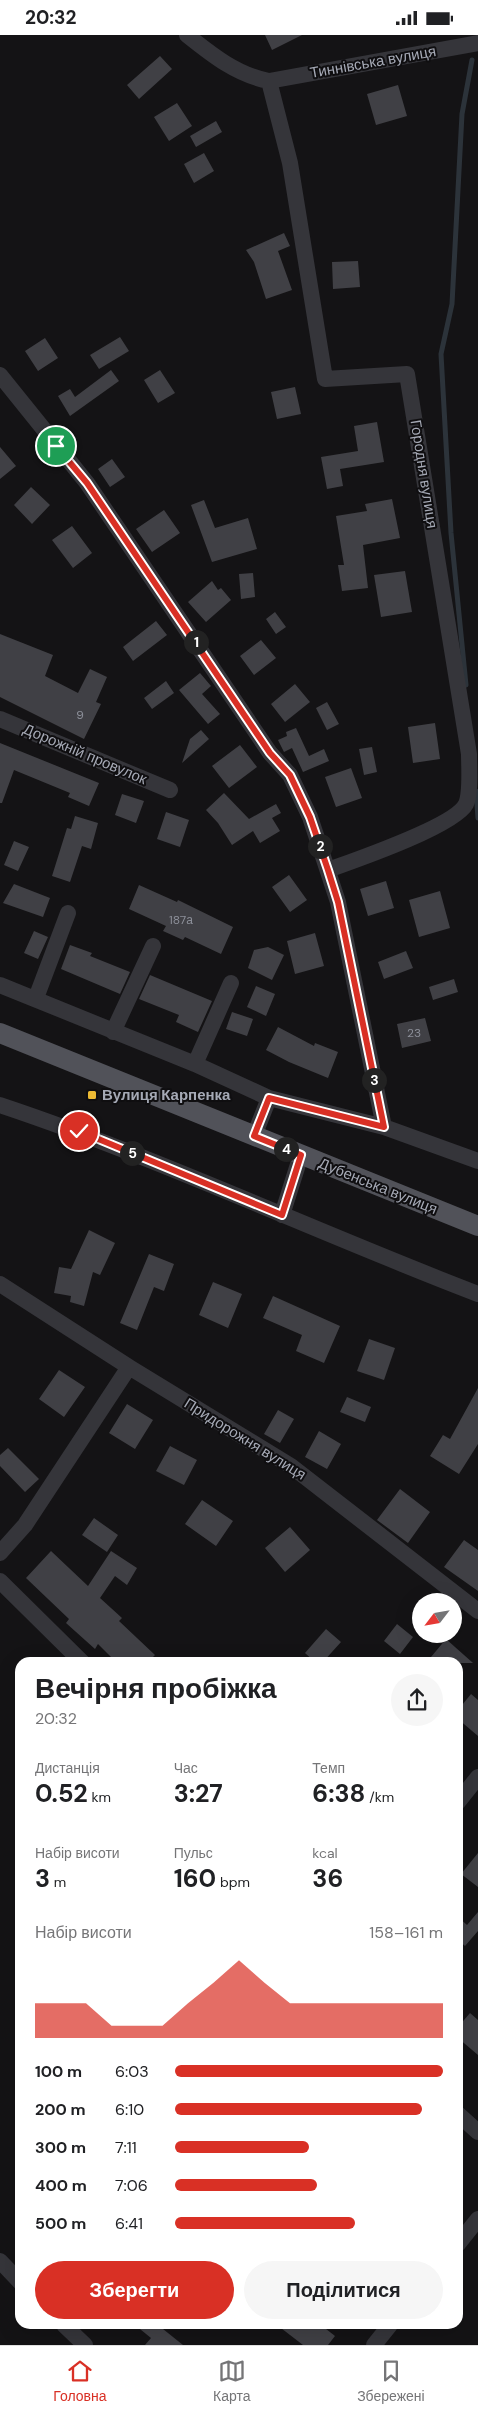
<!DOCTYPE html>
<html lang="uk">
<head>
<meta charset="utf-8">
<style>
  body { margin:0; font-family:"DM Sans",sans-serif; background:#f6f6f6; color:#202124; height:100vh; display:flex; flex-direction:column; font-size:19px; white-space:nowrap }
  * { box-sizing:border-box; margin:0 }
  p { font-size:16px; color:#757577 }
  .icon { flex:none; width:28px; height:28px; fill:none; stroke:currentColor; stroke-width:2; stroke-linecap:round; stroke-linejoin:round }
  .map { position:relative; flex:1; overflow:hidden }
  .side { position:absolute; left:15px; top:1622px; width:448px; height:672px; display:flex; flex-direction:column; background:#fff; border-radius:15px; box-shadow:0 5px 20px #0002 }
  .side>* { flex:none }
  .needle { width:32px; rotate:239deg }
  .fabs { position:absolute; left:412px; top:1558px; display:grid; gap:10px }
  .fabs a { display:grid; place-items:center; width:50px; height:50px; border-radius:50%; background:#fff; box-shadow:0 5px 20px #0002; font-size:25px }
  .pin { position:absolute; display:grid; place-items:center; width:42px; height:42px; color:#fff; margin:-21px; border:2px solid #fff; border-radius:50%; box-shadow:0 1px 5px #0007 }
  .km { position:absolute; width:25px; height:25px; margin:-12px; border-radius:50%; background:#222; color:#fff; font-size:14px; line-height:25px; text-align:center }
  .round { display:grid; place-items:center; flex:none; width:52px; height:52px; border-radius:26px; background:#f6f6f6 }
  .head { display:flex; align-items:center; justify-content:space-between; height:85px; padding:0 20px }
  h1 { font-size:28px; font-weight:700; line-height:38px }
  .figures { display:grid; grid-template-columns:repeat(3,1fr); gap:8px; height:85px; padding:5px 20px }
  .figures div { display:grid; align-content:center }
  .figures b { font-size:25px; font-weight:700 }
  .figures small { font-size:14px; font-weight:400 }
  .figures p { font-size:14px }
  .chart { height:140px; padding:10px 20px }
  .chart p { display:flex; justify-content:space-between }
  .chart svg { width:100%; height:90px; margin-top:5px; fill:#d93025; opacity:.7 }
  .cta { display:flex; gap:10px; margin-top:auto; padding:10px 20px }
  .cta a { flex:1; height:58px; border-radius:30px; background:#d93025; color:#fff; font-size:20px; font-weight:700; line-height:58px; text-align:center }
  .cta a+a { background:#f6f6f6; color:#202124 }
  ul { padding:0 20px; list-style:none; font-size:16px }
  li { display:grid; grid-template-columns:80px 60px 1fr; align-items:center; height:38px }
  li i { height:12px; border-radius:6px; background:#d93025 }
  .status { display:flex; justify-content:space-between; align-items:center; height:35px; padding:0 25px; background:#fff; direction:ltr }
  .status svg { height:14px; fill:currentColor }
  .menu { display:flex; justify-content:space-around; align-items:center; height:70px; border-top:1px solid #e0e0e0; background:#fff; font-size:14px; color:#757577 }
  .menu a { display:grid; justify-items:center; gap:2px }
  .menu .active { color:#d93025 }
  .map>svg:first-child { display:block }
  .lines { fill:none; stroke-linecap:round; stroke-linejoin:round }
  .stream { stroke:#2c333a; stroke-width:5 }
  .building { fill:#404045 }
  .minor { stroke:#35353a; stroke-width:16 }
  .major { stroke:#515259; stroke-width:20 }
  .route-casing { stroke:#fff; stroke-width:10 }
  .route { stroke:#d93025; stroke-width:6 }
  .poi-dot { fill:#ecba34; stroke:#0f0e10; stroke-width:2 }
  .labels { text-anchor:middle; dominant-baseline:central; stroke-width:4; stroke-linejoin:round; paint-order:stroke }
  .number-label { font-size:12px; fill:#8c8f99 }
  .street-label { font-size:15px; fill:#a5a9b5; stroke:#0f0e10 }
  .poi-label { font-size:15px; font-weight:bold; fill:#a5a9b5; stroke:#0f0e10; text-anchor:start }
</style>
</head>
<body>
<div class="status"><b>20:32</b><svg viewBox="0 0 49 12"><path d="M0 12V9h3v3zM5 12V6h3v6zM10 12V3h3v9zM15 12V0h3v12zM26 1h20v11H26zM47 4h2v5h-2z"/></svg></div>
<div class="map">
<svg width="478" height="2310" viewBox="0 0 478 2310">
  <rect width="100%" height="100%" fill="#141315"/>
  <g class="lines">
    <!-- stream -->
    <path class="stream" d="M466 650 451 498 441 319 452 269 462 79 472 25
      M476 756 478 783"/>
  </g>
  <!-- building -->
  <path class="building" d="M265 0H302L272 15Z
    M160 21 172 34 139 64 127 50Z
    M398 50 407 81 376 90 367 59Z
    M177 68 192 91 169 106 154 82Z
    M216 86 222 97 196 112 190 101Z
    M204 118 214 136 194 148 184 129Z
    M284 198 290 211 278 216 292 255 266 264 254 227 246 215Z
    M358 226 360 252 333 254 332 227Z
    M120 302 129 316 99 334 90 320Z
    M45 303 58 323 38 336 25 316Z
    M111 335 119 346 70 381 58 361 70 354 75 362Z
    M160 335 175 358 158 368 144 345Z
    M295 352 301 379 277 384 271 357Z
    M377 387 384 427 340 434 343 451 327 454 321 422 358 416 354 391Z
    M0 412 16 431 0 444Z
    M112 424 125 442 110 452 98 434Z
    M31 452 50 470 32 489 14 470Z
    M392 464 400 503 363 510 368 553 342 556 338 530H344L336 481 367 476 365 469Z
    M204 465 215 493 248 483 257 514 212 527 191 470Z
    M164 475 180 498 152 517 136 494Z
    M72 491 92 518 73 533 52 505Z
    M405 536 412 577 381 582 374 540Z
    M253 538 255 562 241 564 239 539Z
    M212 546 218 555 221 553 231 565 206 587 188 567Z
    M275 577 286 592 276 599 266 584Z
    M156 586 167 600 133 626 123 612Z
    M0 599 53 620 45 641 78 658 90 634 107 642 96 667 101 669 84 704 0 662Z
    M261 605 276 623 254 640 240 621Z
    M200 638 211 651 202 659 220 679 208 689 179 655Z
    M166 646 174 658 152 674 144 663Z
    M295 649 310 667 285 687 271 669Z
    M327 667 339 689 327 695 316 673Z
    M435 688 440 724 413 728 408 692Z
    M296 693 309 721 324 714 329 726 303 737 292 713 284 717 278 705 287 701 286 697Z
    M201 695 209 704 182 728 190 704Z
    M0 708 99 748 89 771 68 762 70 758 14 735 2 768H0Z
    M240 710 257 732 229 753 212 731Z
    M372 712 377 737 364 740 359 714Z
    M351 733 362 763 336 772 325 742Z
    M224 758 249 784 276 769 281 778 272 783 280 796 260 808 253 796 232 810 218 788 206 775Z
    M122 759 144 766 136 788 115 780Z
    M166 777 189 785 180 812 157 804Z
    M75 781 98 788 91 814 82 811 70 847 52 841 67 793 71 794Z
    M14 806 29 812 18 836 4 830Z
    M289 840 307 865 290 877 272 852Z
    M386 846 394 873 368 881 360 854Z
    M14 849 50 863 43 882 3 868Z
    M139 850 177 867 178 865 233 892 221 919 185 902 183 905 163 896 166 891 129 874Z
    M440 856 450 893 419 902 409 865Z
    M34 896 48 902 38 924 24 918Z
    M315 898 324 931 295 939 287 906Z
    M70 910 92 918 90 921 130 937 120 959 61 934Z
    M268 912 284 920 272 945 248 933 254 915Z
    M406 916 413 933 384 944 378 927Z
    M150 940 212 966 198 997 176 987 179 980 139 964Z
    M454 944 458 957 433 965 429 952Z
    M256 951 275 959 266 981 247 972Z
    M232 977 253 984 247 1001 226 994Z
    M425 983 431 1006 402 1013 397 989Z
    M278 992 314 1011 315 1008 338 1017 328 1043 289 1027 266 1015Z
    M89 1195 115 1208 100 1240 93 1237 84 1271 70 1267 71 1261 54 1258 59 1232 71 1234Z
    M149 1219 174 1229 164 1256 154 1252 137 1295 120 1288Z
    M213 1247 242 1259 228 1293 199 1280Z
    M273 1261 340 1291 324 1328 296 1316 302 1300 263 1283Z
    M369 1304 395 1313 384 1345 357 1336Z
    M59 1335 85 1352 64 1382 39 1364Z
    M478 1353V1409L459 1439 430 1421 443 1400 450 1404Z
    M347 1362 371 1372 365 1387 340 1377Z
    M127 1369 153 1385 135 1414 109 1398Z
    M278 1375 294 1384 280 1408 264 1399Z
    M319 1396 341 1409 327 1434 305 1422Z
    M170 1411 197 1425 184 1450 156 1436Z
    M8 1413 39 1444 25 1457 0 1431V1420Z
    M400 1454 430 1477 408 1508 377 1485Z
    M202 1465 233 1486 216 1511 185 1489Z
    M94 1483 118 1500 107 1517 82 1500Z
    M290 1492 310 1515 285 1537 265 1513Z
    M464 1505 478 1515V1556L444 1532Z
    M51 1516 88 1551 111 1516 137 1533 127 1550 115 1541 100 1563 122 1583 119 1586 155 1620 147 1628H117L98 1609 95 1614 66 1588 69 1584 26 1543Z
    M397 1589 413 1602 400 1619 384 1606Z
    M326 1594 341 1607 322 1628H316L305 1618Z
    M446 1604 473 1628H426Z
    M471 1659 478 1665V1701L458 1684V1675Z
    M478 1818V1852L461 1839Z
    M478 1877V1896L465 1911 458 1905V1882L467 1890Z
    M470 1978 478 1985V2020L458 2003V1992Z
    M135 2290H158L183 2310H145L151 2303Z
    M277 2290H321L335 2301 328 2310H303Z"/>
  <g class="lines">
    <!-- minor -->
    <path class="minor" d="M187 0C212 20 237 40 269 46L478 8
      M269 46 290 128 325 344 407 339 469 719C469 732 471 758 466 769 455 791 353 826 328 835
      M0 340 87 448 270 718 290 740 310 782 338 867 384 1092
      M0 684 170 755
      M0 950 195 1029 269 1063 384 1092 478 1126
      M36 963 68 878
      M113 997 153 911
      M195 1029 231 948
      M0 1070C162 1124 318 1198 478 1259
      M254 1101 269 1063
      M282 1180 301 1120
      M0 1249 129 1332 291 1431 478 1576
      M0 1518 25 1490 129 1332
      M0 1546 83 1628
      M458 1767 478 1742
      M458 2079 478 2097
      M458 2209 478 2184
      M0 2226 20 2247
      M64 2290 85 2310
      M374 2310 390 2290"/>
    <!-- major -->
    <path class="major" d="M0 998 478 1191"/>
  </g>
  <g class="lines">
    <!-- route casing -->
    <g class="route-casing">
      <path id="route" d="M56 411 87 448 270 718 290 740 310 782 328 835 338 867 384 1092 269 1063 254 1101 301 1120 282 1180 79 1096"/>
    </g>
    <!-- route -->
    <use href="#route" class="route"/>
  </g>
  <!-- markers -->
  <rect class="poi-dot" x="87" y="1055" width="10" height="10" rx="2.5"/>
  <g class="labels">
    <!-- number labels -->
    <g class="number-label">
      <text x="80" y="680">9</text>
      <text x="181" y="885">187а</text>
      <text x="414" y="998">23</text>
    </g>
    <!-- street labels -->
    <g class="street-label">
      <text transform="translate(373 27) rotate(-10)">Тиннівська вулиця</text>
      <text transform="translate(424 439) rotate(81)">Городня вулиця</text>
      <text transform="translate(85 719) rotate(23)">Дорожній провулок</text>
      <text transform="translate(378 1151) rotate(22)">Дубенська вулиця</text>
      <text transform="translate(245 1404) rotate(32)">Придорожня вулиця</text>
    </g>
    <!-- poi labels -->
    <g class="poi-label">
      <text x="102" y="1060">Вулиця Карпенка</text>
    </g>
  </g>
</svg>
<div class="fabs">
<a><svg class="needle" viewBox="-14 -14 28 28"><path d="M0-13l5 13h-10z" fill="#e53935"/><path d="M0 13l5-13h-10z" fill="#757577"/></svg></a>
</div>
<div class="pin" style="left:56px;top:411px;background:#1e9e55"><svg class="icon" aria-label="arrive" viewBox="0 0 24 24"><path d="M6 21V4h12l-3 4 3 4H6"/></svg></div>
<div class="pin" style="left:79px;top:1096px;background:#d93025"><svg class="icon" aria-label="check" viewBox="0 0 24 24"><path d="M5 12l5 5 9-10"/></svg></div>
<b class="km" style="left:196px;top:607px">1</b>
<b class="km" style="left:320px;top:811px">2</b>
<b class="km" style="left:374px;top:1045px">3</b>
<b class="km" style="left:286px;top:1114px">4</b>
<b class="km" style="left:132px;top:1118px">5</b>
<section class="side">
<div class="head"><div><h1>Вечірня пробіжка</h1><p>20:32</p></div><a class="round"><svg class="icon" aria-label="share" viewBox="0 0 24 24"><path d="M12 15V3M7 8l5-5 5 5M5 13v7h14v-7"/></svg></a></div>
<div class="figures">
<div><p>Дистанція</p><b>0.52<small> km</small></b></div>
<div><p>Час</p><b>3:27</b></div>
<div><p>Темп</p><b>6:38<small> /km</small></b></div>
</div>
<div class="figures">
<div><p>Набір висоти</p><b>3<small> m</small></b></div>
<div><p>Пульс</p><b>160<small> bpm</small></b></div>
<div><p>kcal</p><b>36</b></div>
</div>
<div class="chart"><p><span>Набір висоти</span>158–161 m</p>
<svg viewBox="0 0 160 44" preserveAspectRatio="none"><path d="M0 44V27L10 27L20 27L30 38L40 38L50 38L60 27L70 17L80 6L90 17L100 27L110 27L120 27L130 27L140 27L150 27L160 27V44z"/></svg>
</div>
<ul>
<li><b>100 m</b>6:03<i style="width:100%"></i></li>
<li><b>200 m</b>6:10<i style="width:92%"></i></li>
<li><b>300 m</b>7:11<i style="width:50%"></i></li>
<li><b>400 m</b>7:06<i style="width:53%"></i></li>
<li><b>500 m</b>6:41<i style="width:67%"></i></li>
</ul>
<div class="cta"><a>Зберегти</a><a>Поділитися</a></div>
</section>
</div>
<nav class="menu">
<a class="active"><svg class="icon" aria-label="home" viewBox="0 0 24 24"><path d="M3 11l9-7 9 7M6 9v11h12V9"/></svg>Головна</a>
<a><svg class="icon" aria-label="map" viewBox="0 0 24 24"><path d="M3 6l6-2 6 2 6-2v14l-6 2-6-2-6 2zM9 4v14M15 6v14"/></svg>Карта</a>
<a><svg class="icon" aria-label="saved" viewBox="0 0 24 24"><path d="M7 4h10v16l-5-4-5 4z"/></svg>Збережені</a>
</nav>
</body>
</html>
